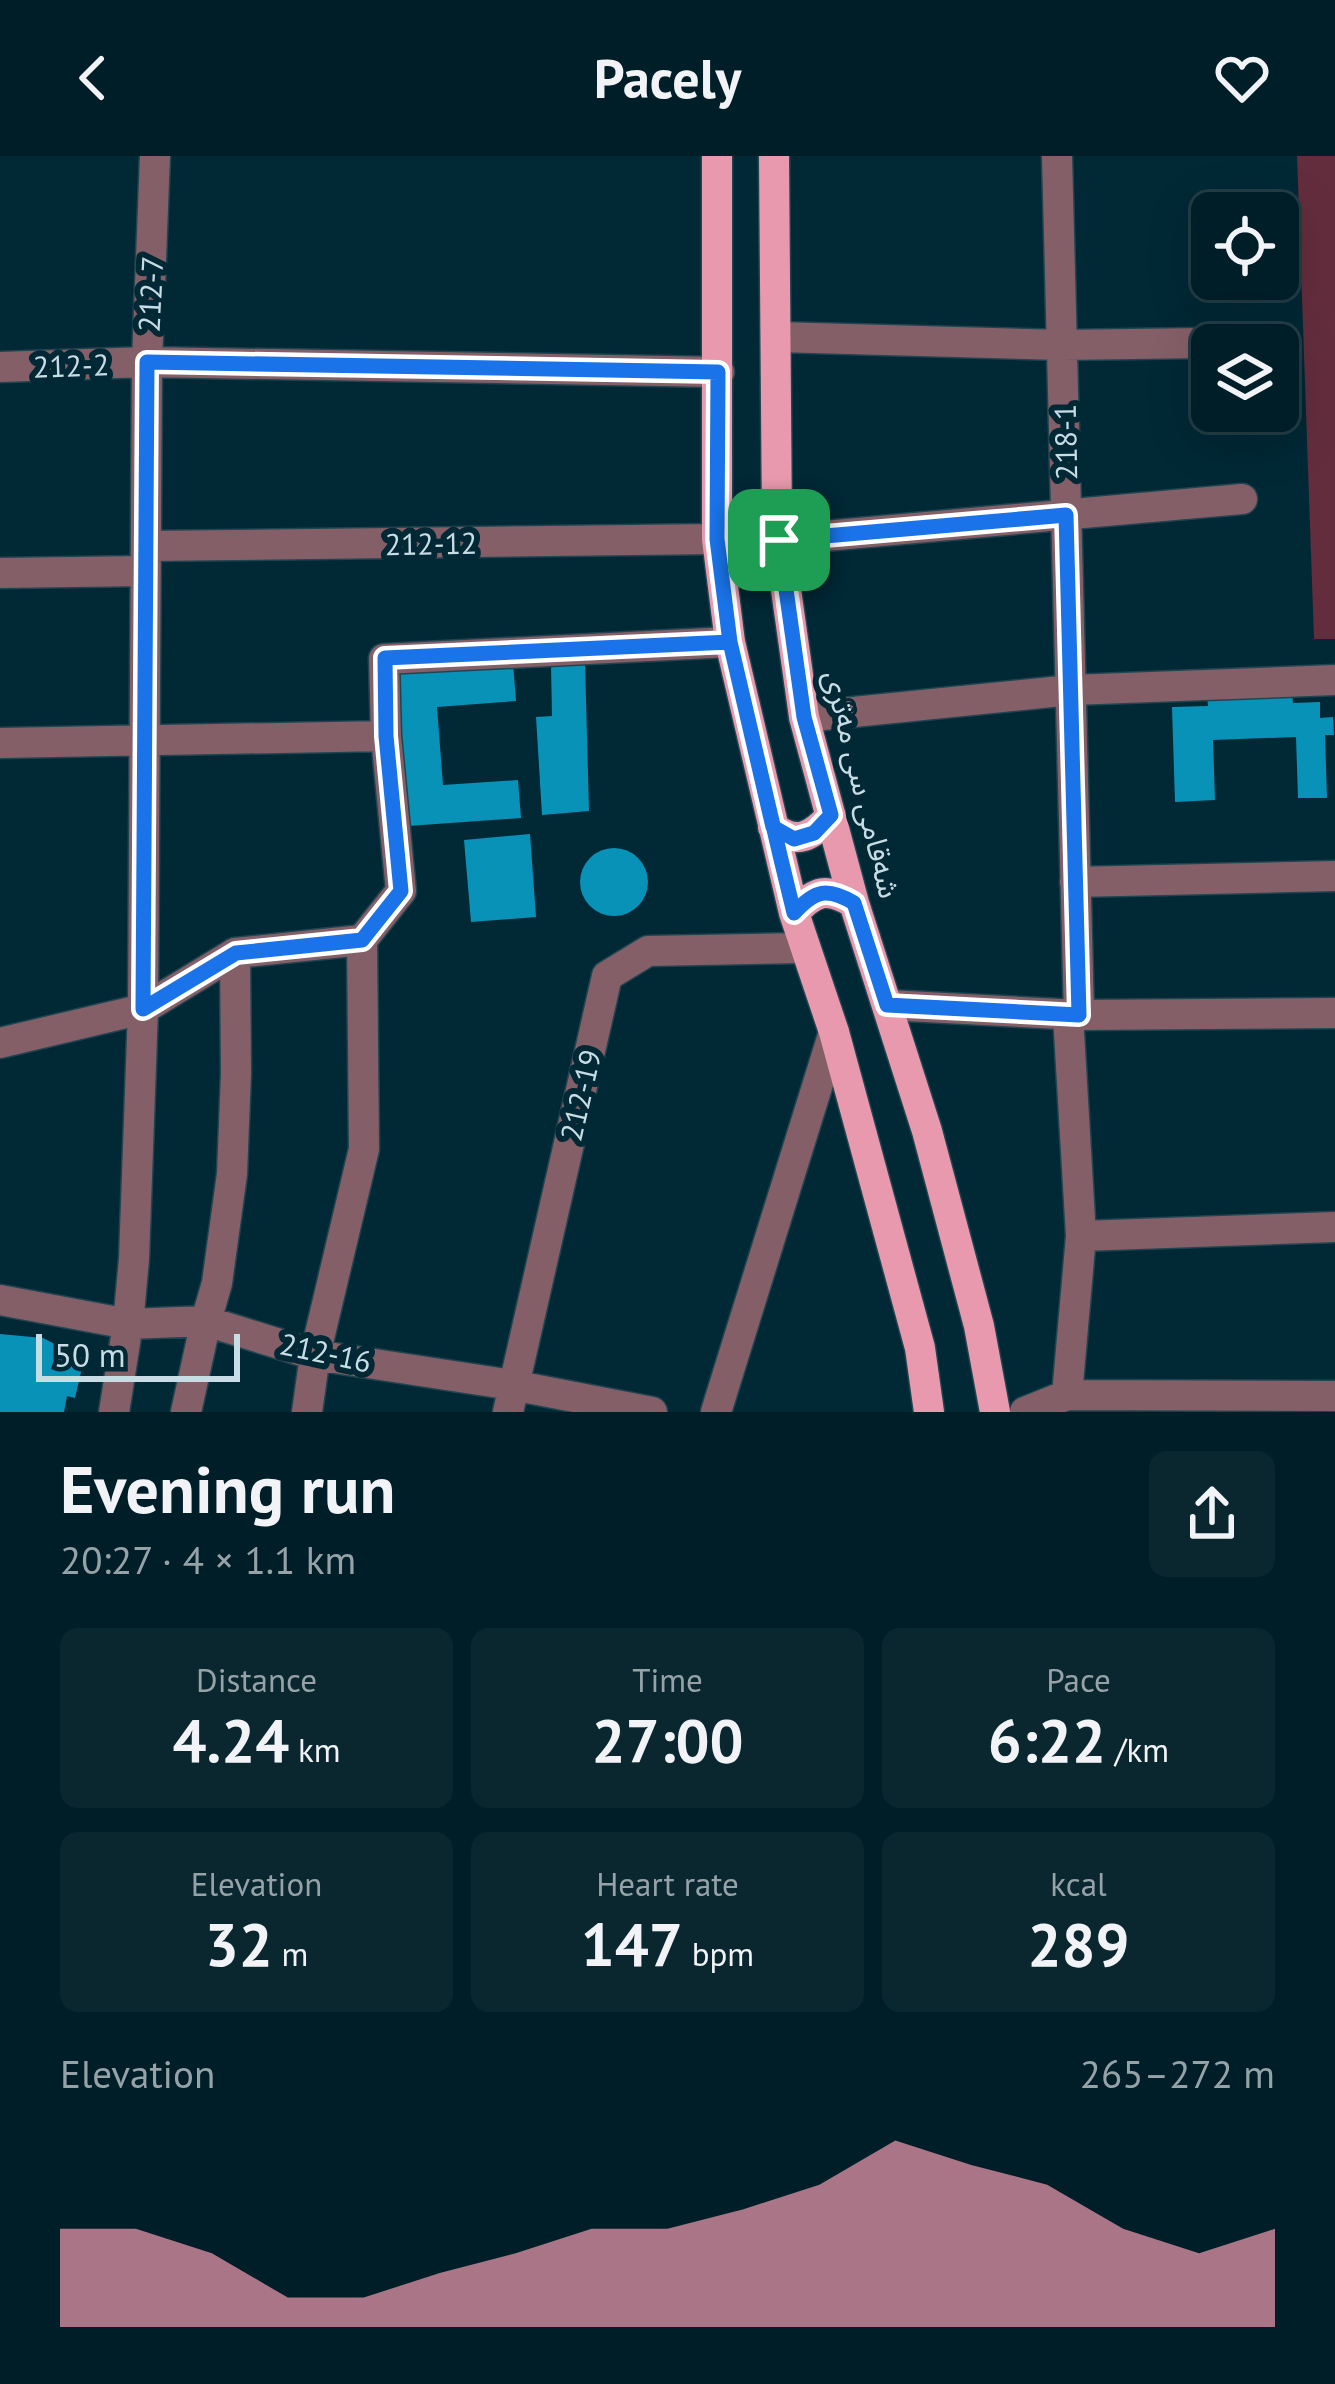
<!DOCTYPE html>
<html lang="en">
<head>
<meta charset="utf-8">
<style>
  body { margin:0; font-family:"PT Sans","Noto Sans Arabic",sans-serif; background:#0a2730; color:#f1f3f6; height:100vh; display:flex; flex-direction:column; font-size:45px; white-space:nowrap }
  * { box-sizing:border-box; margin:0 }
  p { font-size:39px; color:#95a2a8 }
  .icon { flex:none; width:66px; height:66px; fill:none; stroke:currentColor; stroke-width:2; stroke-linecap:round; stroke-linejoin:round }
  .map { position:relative; height:1256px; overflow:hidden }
  .side { display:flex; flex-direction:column; background:#001e28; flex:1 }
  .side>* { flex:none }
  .controls { position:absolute; left:1191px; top:36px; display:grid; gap:24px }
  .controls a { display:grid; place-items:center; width:108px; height:108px; border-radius:18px; background:#001e28; box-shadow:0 12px 48px #0002,0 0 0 3px #223c45; font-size:60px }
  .scale { position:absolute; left:36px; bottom:30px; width:204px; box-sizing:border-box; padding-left:12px; border:6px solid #c8dce5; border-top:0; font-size:33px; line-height:42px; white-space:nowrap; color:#c8dce5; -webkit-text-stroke:9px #002835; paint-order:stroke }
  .pin { position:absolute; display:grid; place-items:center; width:102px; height:102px; color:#fff; margin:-51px; border-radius:24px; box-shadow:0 6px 18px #0006 }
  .round { display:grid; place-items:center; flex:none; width:126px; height:126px; border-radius:18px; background:#0a2730 }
  .overview { display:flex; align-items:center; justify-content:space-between; height:204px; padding:0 60px }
  h1 { font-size:66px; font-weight:600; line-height:90px }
  .figures { display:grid; grid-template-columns:repeat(3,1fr); gap:18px; height:204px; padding:12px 60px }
  .figures div { display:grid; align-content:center; border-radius:18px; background:#0a2730; text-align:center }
  .figures b { font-size:60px; font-weight:600 }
  .figures small { font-size:33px; font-weight:400 }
  .figures p { font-size:33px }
  .chart { height:336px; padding:24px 60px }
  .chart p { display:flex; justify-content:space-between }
  .chart svg { width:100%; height:216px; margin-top:12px; fill:#f29ab0; opacity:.7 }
  header { display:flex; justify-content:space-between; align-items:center; height:156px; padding:0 60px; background:#001e28; font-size:54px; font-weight:600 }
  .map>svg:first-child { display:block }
  .green { fill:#632d3d }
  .building { fill:#0892b8 }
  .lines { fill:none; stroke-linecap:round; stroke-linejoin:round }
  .minor-casing { stroke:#204551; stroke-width:33 }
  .major-casing { stroke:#204551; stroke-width:33 }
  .minor { stroke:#855f68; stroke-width:30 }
  .major { stroke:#e899ad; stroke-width:30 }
  .route-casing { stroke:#fff; stroke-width:24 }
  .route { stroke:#1a73e8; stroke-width:15 }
  .labels { text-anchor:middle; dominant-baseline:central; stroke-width:12; stroke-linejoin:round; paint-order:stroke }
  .street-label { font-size:30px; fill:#c8dce5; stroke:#002835 }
</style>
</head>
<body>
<header><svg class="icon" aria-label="back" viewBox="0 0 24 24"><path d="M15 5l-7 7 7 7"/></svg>Pacely<svg class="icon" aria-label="heart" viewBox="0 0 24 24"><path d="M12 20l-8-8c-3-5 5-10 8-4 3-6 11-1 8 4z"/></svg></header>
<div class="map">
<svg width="1335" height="1256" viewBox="0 0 1335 1256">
  <rect width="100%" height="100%" fill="#002835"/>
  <!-- green -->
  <path class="green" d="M1297 0H1335V483H1314Z"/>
  <!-- building -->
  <path class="building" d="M513 506 516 545 437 551 443 629 518 624 521 662 408 670 396 515Z
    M585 506 589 655 542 659 536 561 552 560 551 509Z
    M1292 538 1293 547 1320 546V562L1333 561 1334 579H1325L1327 642H1298L1296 581 1213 584 1215 644 1175 646 1172 551 1208 550 1207 540Z
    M530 678 536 761 471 766 464 684Z
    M580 726a34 34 0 1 1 68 0a34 34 0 1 1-68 0Z
    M0 1178 43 1182 84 1203 75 1242 67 1240 64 1256H0Z"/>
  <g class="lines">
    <!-- minor casing -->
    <g class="minor-casing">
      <path id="minor" d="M1057 0 1079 859
        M777 181 1062 189 1281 186
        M0 211 147 206 719 216
        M779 384 1242 343
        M146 390 717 383
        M0 417 145 415
        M804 561 1071 534 1335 524
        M0 587 386 580
        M1075 726 1335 720
        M887 849 1079 859 1335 857
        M0 887 143 853 235 797 362 784 401 735 386 580 384 503 730 486
        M1081 1080 1335 1071
        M0 1144 128 1168 206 1165 315 1199 512 1229 652 1256
        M1067 1239 1081 1080 1068 859
        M114 1256 128 1168 134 1103 143 853 147 206 155 0
        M186 1256 206 1165 217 1127 232 1018 236 917 235 797
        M307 1256 315 1199 364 993 362 784
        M508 1256 607 820 648 795 803 792
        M716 1256 834 876
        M1025 1256 1067 1239 1335 1240"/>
    </g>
    <!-- major casing -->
    <g class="major-casing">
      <path id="major" d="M717 0V383L730 486 794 757 834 876 920 1192 929 1256
        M774 0 777 370 804 561 854 747 927 975 979 1170 995 1256
        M773 671C797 690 812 680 831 660
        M794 757C815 734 827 731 854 747"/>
    </g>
    <!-- minor -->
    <use href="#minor" class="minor"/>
    <!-- major -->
    <use href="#major" class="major"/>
  </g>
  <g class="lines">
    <!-- route casing -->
    <g class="route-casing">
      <path id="route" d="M779 384 804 561 831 659 814 677 794 683 773 671 730 486 717 383 718 216 147 206 143 853 236 797 362 784 401 735 386 580 385 502 730 486C751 577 772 667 794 757 815 734 827 731 854 747L887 849 1079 859 1066 359 779 384"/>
    </g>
    <!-- route -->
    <use href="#route" class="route"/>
  </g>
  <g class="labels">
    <!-- street labels -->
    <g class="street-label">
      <text transform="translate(150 138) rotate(-87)">212-7</text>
      <text transform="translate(71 209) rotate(-2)">212-2</text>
      <text transform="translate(1065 286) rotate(-91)">218-1</text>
      <text transform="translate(431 387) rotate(-1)">212-12</text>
      <text transform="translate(863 628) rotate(76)">شەقامی سی مەتری</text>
      <text transform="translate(580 939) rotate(-77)">212-19</text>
      <text transform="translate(326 1196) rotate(12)">212-16</text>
    </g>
  </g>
</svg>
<div class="controls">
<a><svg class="icon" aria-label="locate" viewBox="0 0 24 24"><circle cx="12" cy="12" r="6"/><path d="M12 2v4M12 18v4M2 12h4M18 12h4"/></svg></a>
<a><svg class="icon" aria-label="layers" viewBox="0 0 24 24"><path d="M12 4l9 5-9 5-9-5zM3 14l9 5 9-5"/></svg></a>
</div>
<div class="scale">50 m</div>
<div class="pin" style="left:779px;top:384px;background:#1e9e55"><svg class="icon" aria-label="arrive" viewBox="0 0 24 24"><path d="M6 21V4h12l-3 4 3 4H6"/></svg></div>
</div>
<section class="side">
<div class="overview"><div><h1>Evening run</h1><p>20:27 · 4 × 1.1 km</p></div><a class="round"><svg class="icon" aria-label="share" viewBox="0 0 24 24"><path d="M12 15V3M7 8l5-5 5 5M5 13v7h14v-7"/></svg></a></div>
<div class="figures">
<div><p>Distance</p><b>4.24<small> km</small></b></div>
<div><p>Time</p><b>27:00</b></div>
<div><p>Pace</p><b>6:22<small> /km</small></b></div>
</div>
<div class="figures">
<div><p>Elevation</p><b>32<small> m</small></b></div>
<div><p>Heart rate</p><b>147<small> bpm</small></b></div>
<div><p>kcal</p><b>289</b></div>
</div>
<div class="chart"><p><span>Elevation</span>265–272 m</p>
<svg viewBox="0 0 160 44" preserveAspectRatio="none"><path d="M0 44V24L10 24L20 29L30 38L40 38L50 33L60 29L70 24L80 24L90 20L100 15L110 6L120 11L130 15L140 24L150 29L160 24V44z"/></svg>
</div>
</section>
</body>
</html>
